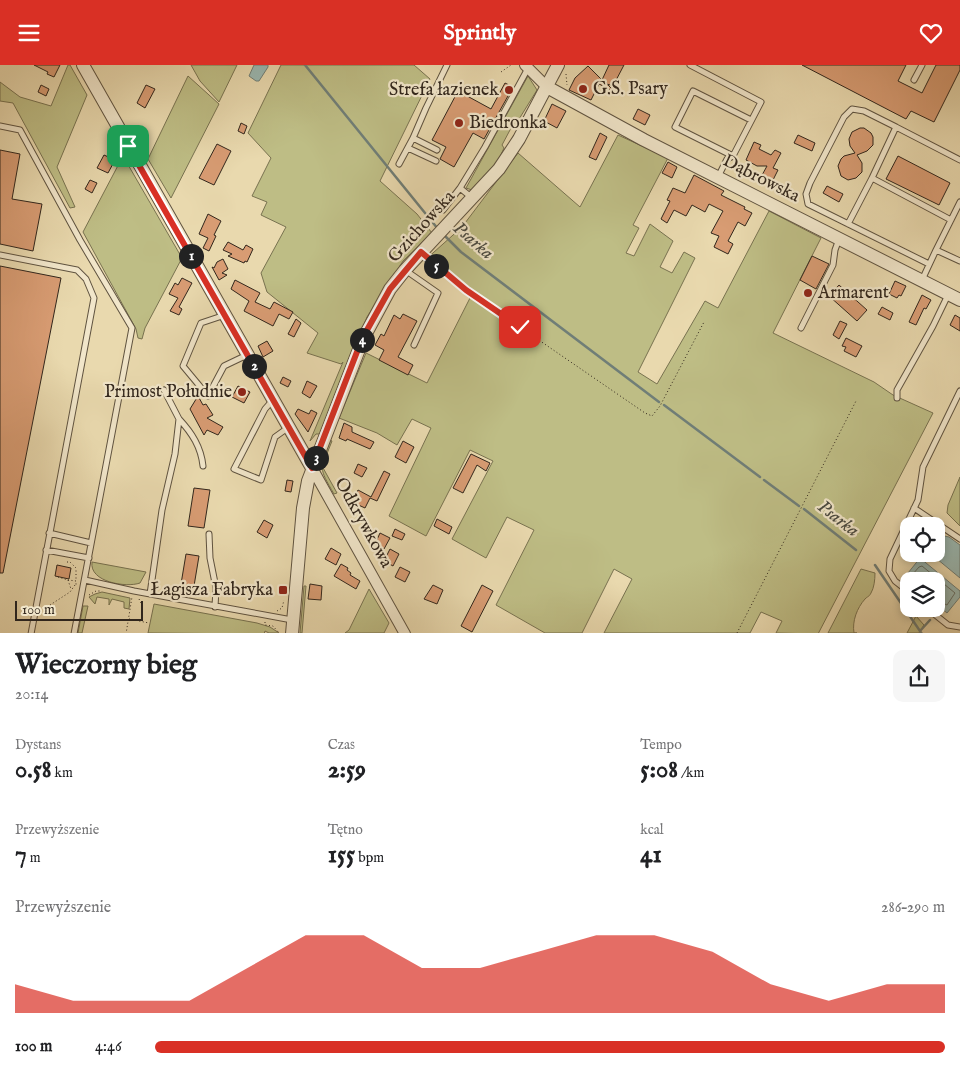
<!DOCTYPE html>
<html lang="pl">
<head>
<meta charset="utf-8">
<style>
  body { margin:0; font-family:"IM FELL English",serif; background:#f6f6f6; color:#202124; height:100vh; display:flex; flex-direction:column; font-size:19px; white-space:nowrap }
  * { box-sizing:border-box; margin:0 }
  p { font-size:16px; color:#757577 }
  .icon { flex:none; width:28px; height:28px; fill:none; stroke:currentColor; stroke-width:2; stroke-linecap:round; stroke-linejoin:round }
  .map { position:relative; height:568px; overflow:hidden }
  .panel { display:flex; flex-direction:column; background:#fff; flex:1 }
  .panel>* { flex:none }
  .fabs { position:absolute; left:900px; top:452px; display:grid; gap:10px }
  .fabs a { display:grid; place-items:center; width:45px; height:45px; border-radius:10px; background:#fff; box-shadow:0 2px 8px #0003; font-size:25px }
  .scale { position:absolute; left:15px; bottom:12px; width:128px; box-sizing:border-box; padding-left:5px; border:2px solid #31261c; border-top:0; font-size:14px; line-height:18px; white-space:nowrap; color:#31261c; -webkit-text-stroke:4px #f1e6ca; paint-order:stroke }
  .pin { position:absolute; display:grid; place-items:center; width:42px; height:42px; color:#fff; margin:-21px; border-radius:10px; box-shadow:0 2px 8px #0006 }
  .km { position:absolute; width:25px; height:25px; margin:-12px; border-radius:50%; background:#222; color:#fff; font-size:14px; line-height:25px; text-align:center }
  .round { display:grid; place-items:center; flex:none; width:52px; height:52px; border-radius:10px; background:#f6f6f6 }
  .overview { display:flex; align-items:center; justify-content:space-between; height:85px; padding:0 15px }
  h1 { font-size:28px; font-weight:700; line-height:38px }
  .metrics { display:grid; grid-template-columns:repeat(3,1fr); gap:8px; height:85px; padding:5px 15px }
  .metrics div { display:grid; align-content:center }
  .metrics b { font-size:25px; font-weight:700 }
  .metrics small { font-size:14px; font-weight:400 }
  .metrics p { font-size:14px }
  .chart { height:140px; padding:10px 15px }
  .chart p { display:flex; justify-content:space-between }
  .chart svg { width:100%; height:90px; margin-top:5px; fill:#d93025; opacity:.7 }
  ul { padding:0 15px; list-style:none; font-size:16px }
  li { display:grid; grid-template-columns:80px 60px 1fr; align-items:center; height:38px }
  li i { height:12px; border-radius:6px; background:#d93025 }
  header { display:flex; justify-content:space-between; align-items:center; height:65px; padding:0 15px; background:#d93025; color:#fff; font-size:22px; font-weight:700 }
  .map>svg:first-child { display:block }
  .green { fill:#bebd85; stroke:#787250 }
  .water { fill:#9ab9b3; stroke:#707e77 }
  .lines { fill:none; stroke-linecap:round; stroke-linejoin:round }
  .shore { stroke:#667068; stroke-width:1 }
  .stream { stroke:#707e77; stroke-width:2.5 }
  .building { fill:#d89c73; stroke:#31261c }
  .service-casing { stroke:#5f5340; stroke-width:7 }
  .minor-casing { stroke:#5f5340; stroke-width:12 }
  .tertiary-casing { stroke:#5f5340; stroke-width:14 }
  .path { stroke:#31261c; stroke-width:1; stroke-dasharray:1 2.5; stroke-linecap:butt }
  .service { stroke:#f1e6ca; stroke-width:5 }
  .minor { stroke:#f1e6ca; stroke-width:10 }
  .tertiary { stroke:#f1e6ca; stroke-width:12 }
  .route-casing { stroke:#fff; stroke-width:10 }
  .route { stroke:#d93025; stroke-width:6 }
  .poi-dot { fill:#8f2418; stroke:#f1e6ca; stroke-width:2 }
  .labels { text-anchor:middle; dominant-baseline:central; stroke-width:4.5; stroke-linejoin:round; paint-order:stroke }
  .poi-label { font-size:18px; fill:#31261c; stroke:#f1e6ca; text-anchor:start }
  .street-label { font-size:18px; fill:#31261c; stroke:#f1e6ca }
  .water-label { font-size:19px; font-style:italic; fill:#4b4b42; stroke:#f1e6ca }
</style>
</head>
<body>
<header><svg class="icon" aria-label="menu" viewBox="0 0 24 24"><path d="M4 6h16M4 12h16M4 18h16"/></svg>Sprintly<svg class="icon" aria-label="heart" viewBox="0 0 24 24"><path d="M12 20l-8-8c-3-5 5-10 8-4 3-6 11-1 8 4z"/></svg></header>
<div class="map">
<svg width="960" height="569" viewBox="0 0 960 569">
  <rect width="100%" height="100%" fill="#e9d9ae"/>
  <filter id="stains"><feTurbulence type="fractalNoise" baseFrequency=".004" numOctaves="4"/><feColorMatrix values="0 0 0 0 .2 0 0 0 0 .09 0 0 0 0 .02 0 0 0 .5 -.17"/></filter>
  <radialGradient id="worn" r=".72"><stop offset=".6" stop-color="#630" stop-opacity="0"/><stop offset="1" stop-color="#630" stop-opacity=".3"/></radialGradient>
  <!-- green -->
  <path class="green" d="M68 0H70L87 30 57 102 75 142 70 143 13 38 0 36V17L20 32 51 41Z
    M191 0H237L219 37 200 16Z
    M281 0H414L430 14 380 116 417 149 432 168 403 196 367 252 320 369H316L310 376 343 297 341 299 307 288 318 268 267 227 261 208 286 162 261 150 267 137 252 131 271 93 248 68Z
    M188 11 219 39 171 133 148 94Z
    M528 11 537 25 516 59 513 58 510 64V65L502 80 504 83 498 96 472 125 466 123Z
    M618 70 668 93 633 160 639 163 626 188 634 191 650 159 673 176 660 202 672 208 684 187 695 193 638 307 657 319 705 236 718 243 769 146 821 173 773 268 874 317 893 330 933 348 818 569 776 568 782 556 761 547 750 568H604L632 514 614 504 582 568H545L496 540 534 465 507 452 486 493 452 474 493 396 470 385 426 471 389 451 431 363 412 354 397 380 377 368 339 353 366 288 427 318 471 231 424 196 462 162 518 88 580 142Z
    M123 91 182 193 145 263 142 274 138 273 136 264 83 167Z
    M330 375 332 376 322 401 337 428 334 429C319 403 319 404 330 375Z
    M960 412V461L947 448 948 440Z
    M92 497 146 507 140 518C126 523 89 517 92 497Z
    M861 504 875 508C875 515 874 523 871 528 869 532 868 531 865 534 857 543 852 556 854 568H857H828Z
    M304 521H306L302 568H300Z
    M369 524 389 558 384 568H345L349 565Z
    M102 527 130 533 129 544 124 543V537L112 534 109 540V534L97 532 95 539 89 532 95 529Z
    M154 539 257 558 270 562 279 568H269L265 566 264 569 148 568Z
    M83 541H88L82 568H78Z
    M916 551 924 560 919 568H907Z"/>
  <!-- water -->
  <path class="water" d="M254 0H268V2L259 16H256L249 11Z
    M940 470 949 472 960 480V513L931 489H936V472Z
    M920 493 960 526V532L947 548 936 539V516L909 517 904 513Z"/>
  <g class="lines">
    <!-- shore -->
    <path class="shore" d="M914 516 912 510 919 502 922 501 955 528 947 540 936 535"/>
    <!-- stream -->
    <path class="stream" d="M305 0 438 164
      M444 170 461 187 659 337
      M664 340 760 412
      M764 415 799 441
      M804 444 856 485
      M875 500 922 569
      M920 566 930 555"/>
  </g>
  <!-- building -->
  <path class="building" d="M34 0H60L54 12 47 9 48 7Z
    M609 0H624L613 21 607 19 612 24 611 25 599 19 591 35 569 25 575 13 588 1 602 15Z
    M802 0H906L898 16 922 28 936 0H960V5L934 57 911 46 906 54Z
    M505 18 513 22 484 74 473 68 454 102 440 94 446 82 432 75 458 26 491 44Z
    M41 20 49 24 46 31 38 27Z
    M146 20 155 24 145 43 137 38Z
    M552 39 566 46 557 63 544 56Z
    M638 44 650 50 645 60 633 54Z
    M241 58 247 61 244 69 238 66Z
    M860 63H864L871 68 873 72V80L867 86 857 90 862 98V107L856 113 848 115 841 111 838 101 841 94 844 91 855 88 850 81 849 74 852 67Z
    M600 68 607 72 596 95 589 92Z
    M798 70 815 78 812 86 794 78Z
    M754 77 761 80 759 84 771 90 775 85 781 88 773 103 778 105 772 117 761 112 767 101H757L746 95Z
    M217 79 231 86 214 120 199 113Z
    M0 85 20 89 12 134 42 139 33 186 0 179Z
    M104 90 115 95 108 108 97 103Z
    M898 91 950 118 939 140 886 114Z
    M668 97 677 102 672 113 662 108Z
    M694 110 724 126 721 130 745 142 744 144 752 148 745 161 738 157 728 176 733 179 728 189 714 182 719 171 711 168 723 146 709 139 705 147 692 140 686 151 674 145 667 158 661 154 670 136 667 135 673 123 685 128Z
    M90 115 97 118 92 128 85 124Z
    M827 121 843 129 839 137 823 128Z
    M208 149 221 156 214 170 216 171 209 186 203 183 208 173 199 169Z
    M228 177 243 185 246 180 253 184 247 197 245 196 244 198 228 191 232 189 223 185Z
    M812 191 829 199 816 224 800 215Z
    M223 194 228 204 222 208 227 210 219 215 212 202 214 203 217 197Z
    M0 201 61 213 3 508H0Z
    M182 213 192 218 179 242 182 244 179 250 170 246 178 233 169 229 175 218 178 220Z
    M235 215 260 228 255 237 270 244 274 237 293 247 289 254 279 249 273 261 244 246 249 236 231 224Z
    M895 216 906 221 901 231 899 230 897 233 889 229Z
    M839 220 867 245 857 256 829 231Z
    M922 230 931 235 926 244 924 243 916 260 909 257Z
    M882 242 893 248 890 255 878 249Z
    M403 249 417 256 398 292 413 300 408 310 379 295 384 285 375 280 381 269 384 271 394 250 400 254Z
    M955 250 960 253V266L950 260Z
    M296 254 301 258 294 272 288 269Z
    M840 256 847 259 839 274 833 270Z
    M846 273 862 281 856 292 844 286 846 282 842 281Z
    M267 276 273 286 263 292 258 281Z
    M283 312 291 316 288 322 280 318Z
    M307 316 317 321 310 333 302 328Z
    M238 321 250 327 244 338 232 332Z
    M198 331 203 340 206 339 213 350 207 353 223 362 218 370 207 365 204 370 190 344Z
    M298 344 309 349 311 345 317 348 308 367 295 349Z
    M344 358 352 362V367L374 377 370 384 347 374 346 376 339 373Z
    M403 376 414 382 406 398 395 392Z
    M471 389 490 398 486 406 477 400 463 428 453 423Z
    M358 399 367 403 362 412 354 408Z
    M384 406 390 409 377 436 370 433 365 443 352 437 358 425 371 432Z
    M287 415 293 416 291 427 285 426Z
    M194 423 210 425 204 463 188 461Z
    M437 454 452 462 449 469 434 461Z
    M264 455 273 460 267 473 257 467Z
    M395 464 405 469 402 475 392 471Z
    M380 468 390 473 384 484 375 479Z
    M331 483 341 489 336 500 325 494Z
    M390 484 399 489 393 501 384 496Z
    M186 489 199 491 193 527 180 525Z
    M341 499 348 503 347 505 351 508 350 510 360 516 356 524 334 511Z
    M57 500 71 503 69 514 55 511Z
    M400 502 410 507 405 517 395 512Z
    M310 519 322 521 321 535 308 534Z
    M433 520 443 525 437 539 424 534Z
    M482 520 493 526 472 567 461 561Z"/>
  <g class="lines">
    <!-- service casing -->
    <g class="service-casing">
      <path id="service" d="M690 0 761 37 733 91 727 94 718 112
        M914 15 922 0
        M0 61 20 65 80 175 132 263 74 569
        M896 62 960 95
        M408 83 436 96
        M437 85 413 73 426 43 447 0
        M733 91 675 62 693 26 751 55
        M399 99 413 73
        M471 132 460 123 485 82 526 7 529 4
        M960 137 936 185 960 196
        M443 145 460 123
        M848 159 872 113
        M0 190 77 205 86 214 94 233 31 569
        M929 199 808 139 806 129 810 118 844 52 852 44 864 46 896 62 872 113 951 155
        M405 205 438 228 414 280
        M922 215 936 185
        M225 250 201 258 183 301 208 331 224 301 247 290
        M801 263 833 200 835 185 839 174
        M897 333V325L933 261 948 230
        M273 335 265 344 234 404 261 415 275 372 289 362
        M179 354C192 368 201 382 203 401
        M914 443 960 474
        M49 468 91 478
        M209 469 210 493 216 523 215 542
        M46 485 89 493
        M85 515 134 526 292 555
        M909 527 895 516 889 506 890 494 918 435 923 402 960 326
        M150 529 162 445 175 389 179 354 164 325
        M928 544 948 560 960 562"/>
    </g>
    <!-- minor casing -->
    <g class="minor-casing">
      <path id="minor" d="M525 0 547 22
        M312 403 405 569"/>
    </g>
    <!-- tertiary casing -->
    <g class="tertiary-casing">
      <path id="tertiary" d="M83 0 312 403
        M547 22 644 75 960 235
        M292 569 303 443 308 416 363 274 390 224 405 205 499 104 519 74 558 0"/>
    </g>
    <!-- path -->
    <path class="path" d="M501 7 511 0
      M566 9 567 20
      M429 195 466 225 645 348 652 351 660 341 704 257
      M67 497H70L76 503V515
      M58 512 68 515 71 524
      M68 515 76 516V520
      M89 530 96 526H101
      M139 534 142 540
      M47 542 70 527 75 520
      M277 546 282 543 284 535
      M129 554 149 558
      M265 557V560L273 561 280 569
      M737 568 856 336
      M126 569 132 532"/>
    <!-- service -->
    <use href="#service" class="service"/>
    <!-- minor -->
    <use href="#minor" class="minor"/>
    <!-- tertiary -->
    <use href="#tertiary" class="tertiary"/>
  </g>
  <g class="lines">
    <!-- route casing -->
    <g class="route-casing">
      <path id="route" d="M128 81 312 403 362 274 390 224 421 187 466 225 520 262"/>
    </g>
    <!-- route -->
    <use href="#route" class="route"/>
  </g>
  <!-- markers -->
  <g class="poi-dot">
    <circle cx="583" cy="24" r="5"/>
    <circle cx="509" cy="25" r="5"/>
    <circle cx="459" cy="58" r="5"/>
    <circle cx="808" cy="228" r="5"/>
    <circle cx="242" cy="327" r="5"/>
    <rect x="278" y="520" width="10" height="10" rx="2.5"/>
  </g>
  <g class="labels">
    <!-- poi labels -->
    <g class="poi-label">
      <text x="593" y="24">G.S. Psary</text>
      <text x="499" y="25" text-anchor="end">Strefa łazienek</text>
      <text x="469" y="58">Biedronka</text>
      <text x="818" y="228">Armarent</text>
      <text x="232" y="327" text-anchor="end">Primost Południe</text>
      <text x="273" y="525" text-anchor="end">Łagisza Fabryka</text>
    </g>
    <!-- street labels -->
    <g class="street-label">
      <text transform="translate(761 114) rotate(27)">Dąbrowska</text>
      <text transform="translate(422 162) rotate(-48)">Gzichowska</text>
      <text transform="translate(363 458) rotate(61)">Odkrywkowa</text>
    </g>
    <!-- water labels -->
    <g class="water-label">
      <text transform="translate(473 176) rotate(41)">Psarka</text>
      <text transform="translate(838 454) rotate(38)">Psarka</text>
    </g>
  </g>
  <rect width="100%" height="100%" filter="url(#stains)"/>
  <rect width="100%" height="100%" fill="url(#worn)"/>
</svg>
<div class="fabs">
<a><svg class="icon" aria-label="locate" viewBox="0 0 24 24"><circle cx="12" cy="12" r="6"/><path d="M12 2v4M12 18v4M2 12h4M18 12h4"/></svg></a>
<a><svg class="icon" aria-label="layers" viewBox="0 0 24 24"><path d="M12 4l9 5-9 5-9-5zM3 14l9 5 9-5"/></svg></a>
</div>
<div class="scale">100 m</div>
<div class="pin" style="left:128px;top:81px;background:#1e9e55"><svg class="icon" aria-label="arrive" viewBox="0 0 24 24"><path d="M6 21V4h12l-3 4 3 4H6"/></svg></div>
<div class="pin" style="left:520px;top:262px;background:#d93025"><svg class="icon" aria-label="check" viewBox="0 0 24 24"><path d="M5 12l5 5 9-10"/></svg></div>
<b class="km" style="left:191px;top:191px">1</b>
<b class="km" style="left:254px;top:301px">2</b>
<b class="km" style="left:316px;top:393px">3</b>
<b class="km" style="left:362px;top:275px">4</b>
<b class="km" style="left:436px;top:201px">5</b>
</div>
<section class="panel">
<div class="overview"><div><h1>Wieczorny bieg</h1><p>20:14</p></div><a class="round"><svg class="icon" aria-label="share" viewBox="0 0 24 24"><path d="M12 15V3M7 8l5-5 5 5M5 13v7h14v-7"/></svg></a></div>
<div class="metrics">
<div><p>Dystans</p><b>0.58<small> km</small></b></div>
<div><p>Czas</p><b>2:59</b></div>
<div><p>Tempo</p><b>5:08<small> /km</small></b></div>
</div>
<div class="metrics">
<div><p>Przewyższenie</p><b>7<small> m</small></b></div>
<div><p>Tętno</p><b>155<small> bpm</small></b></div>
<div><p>kcal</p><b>41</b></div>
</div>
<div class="chart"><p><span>Przewyższenie</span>286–290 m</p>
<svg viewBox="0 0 160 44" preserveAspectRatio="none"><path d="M0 44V30L10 38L20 38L30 38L40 22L50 6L60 6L70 22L80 22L90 14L100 6L110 6L120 14L130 30L140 38L150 30L160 30V44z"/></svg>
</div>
<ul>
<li><b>100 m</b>4:46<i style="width:100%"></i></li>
</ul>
</section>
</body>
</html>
